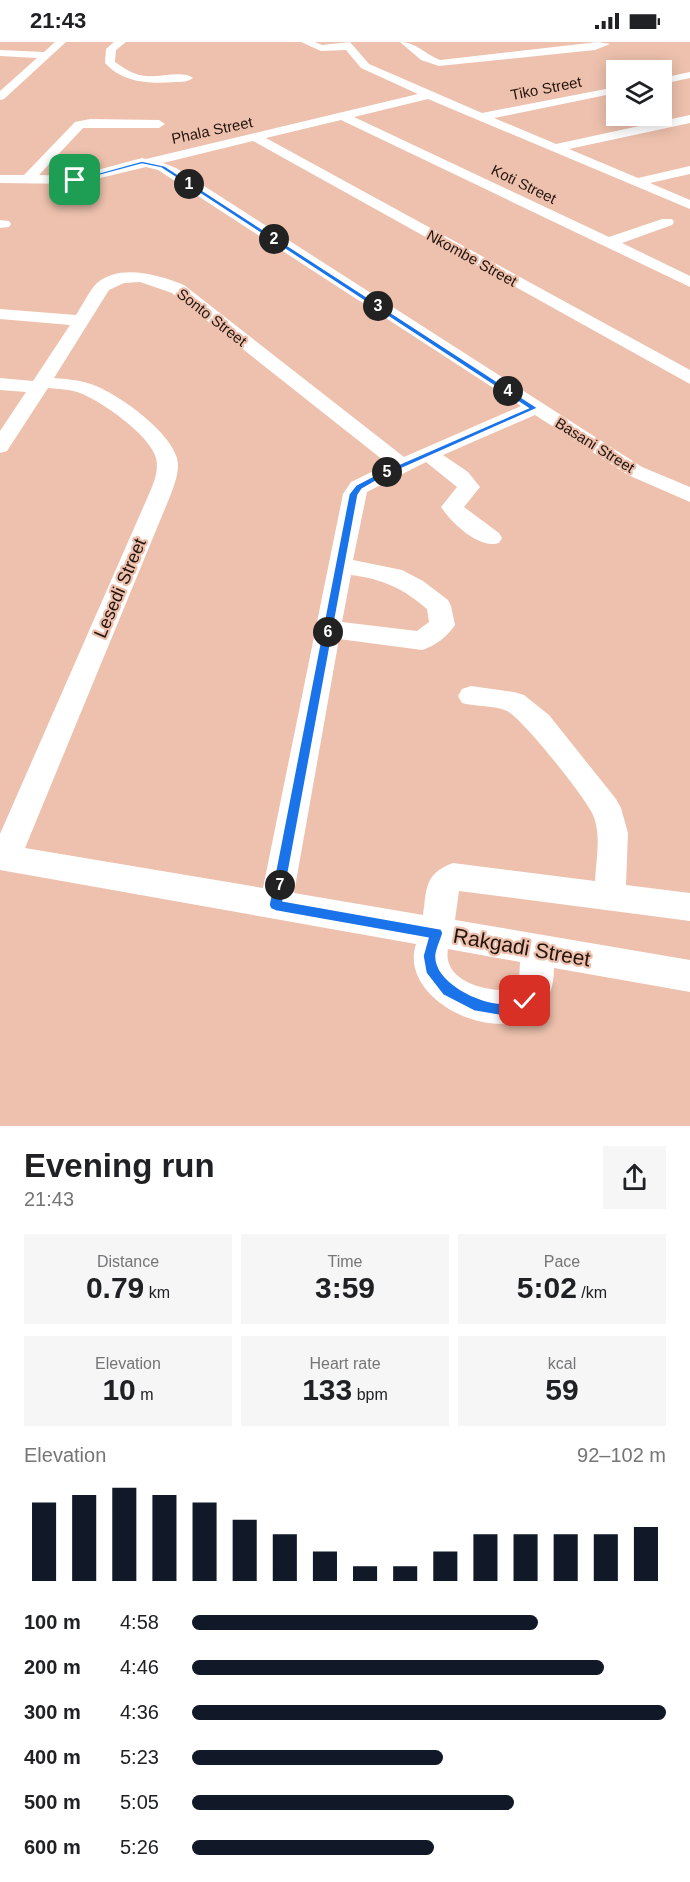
<!DOCTYPE html>
<html lang="en">
<head>
<meta charset="utf-8">
<style>
  body { margin:0; font-family:Arial,sans-serif; background:#f6f6f6; color:#202124; height:100vh; display:flex; flex-direction:column; font-size:22px; white-space:nowrap }
  * { box-sizing:border-box; margin:0 }
  p { font-size:20px; color:#757577 }
  .icon { flex:none; width:33px; height:33px; fill:none; stroke:currentColor; stroke-width:2; stroke-linecap:round; stroke-linejoin:round }
  .map { position:relative; height:1084px; overflow:hidden }
  .panel { display:flex; flex-direction:column; background:#fff; flex:1 }
  .panel>* { flex:none }
  .tools { position:absolute; left:606px; top:18px; display:grid; gap:12px }
  .tools a { display:grid; place-items:center; width:66px; height:66px; border-radius:0px; background:#fff; box-shadow:0 3px 15px #0003; font-size:30px }
  .pin { position:absolute; display:grid; place-items:center; width:51px; height:51px; color:#fff; margin:-26px; border-radius:12px; box-shadow:0 3px 9px #0006 }
  .km { position:absolute; width:30px; height:30px; margin:-15px; border-radius:50%; background:#222; color:#fff; font-size:16px; line-height:30px; text-align:center }
  .round { display:grid; place-items:center; flex:none; width:63px; height:63px; border-radius:0px; background:#f6f6f6 }
  .headline { display:flex; align-items:center; justify-content:space-between; height:102px; padding:0 24px }
  h1 { font-size:33px; font-weight:800; line-height:45px }
  .stats { display:grid; grid-template-columns:repeat(3,1fr); gap:9px; height:102px; padding:6px 24px }
  .stats div { display:grid; align-content:center; border-radius:0px; background:#f6f6f6; text-align:center }
  .stats b { font-size:30px; font-weight:800 }
  .stats small { font-size:16px; font-weight:400 }
  .stats p { font-size:16px }
  .chart { height:168px; padding:12px 24px }
  .chart p { display:flex; justify-content:space-between }
  .chart svg { width:100%; height:108px; margin-top:6px; stroke:#111827; stroke-width:6 }
  ul { padding:0 24px; list-style:none; font-size:20px }
  li { display:grid; grid-template-columns:96px 72px 1fr; align-items:center; height:45px }
  li i { height:15px; border-radius:8px; background:#111827 }
  .status { display:flex; justify-content:space-between; align-items:center; height:42px; padding:0 30px; background:#fff; direction:ltr }
  .status svg { height:16px; fill:currentColor }
  .map>svg:first-child { display:block }
  .lines { fill:none; stroke-linecap:round; stroke-linejoin:round }
  .minor { fill:#fff; fill-rule:evenodd }
  .route { fill:#1a73e8; stroke:#fff; stroke-width:1.5 }
  .labels { text-anchor:middle; dominant-baseline:central; stroke-width:4.5; stroke-linejoin:round; paint-order:stroke }
  .far-street-label { font-size:15px; fill:#23140d; stroke:#edc1ad }
  .street-label { font-size:18px; fill:#23140d; stroke:#edc1ad }
  .near-street-label { font-size:21px; fill:#23140d; stroke:#edc1ad }
</style>
</head>
<body>
<div class="status"><b>21:43</b><svg viewBox="0 0 49 12"><path d="M0 12V9h3v3zM5 12V6h3v6zM10 12V3h3v9zM15 12V0h3v12zM26 1h20v11H26zM47 4h2v5h-2z"/></svg></div>
<div class="map">
<svg width="690" height="1084" viewBox="0 0 690 1084">
  <rect width="100%" height="100%" fill="#edc1ad"/>
  <g class="lines">
    <!-- minor -->
    <path class="minor" d="M55 0H66L4 57 0 58V49L37 16 0 14V8L44 10Z
      M114 0H126L116 8 115 20C125 27 134 33 146 34 159 36 183 28 193 36 188 40 182 40 175 40 150 42 123 41 105 21L106 7Z
      M301 0H315L322 3 350 0 369 22 482 71 616 45V51L494 76 556 102 690 73V81L569 107 638 136 690 124V132L650 141 690 158V167L428 57 354 75 609 195 662 177H672L674 180 672 183 622 201 690 234V245L341 78 266 96 690 328V342L253 99 163 121 176 126 642 425 690 445V460L628 433 535 373 443 413 468 430 480 445 464 465 499 491 502 496 499 501C478 507 452 481 441 465L457 445 426 420 367 450 353 518 402 528 423 539 448 558 451 564 455 583C448 594 435 604 422 608L339 597 294 851 423 873C427 846 424 832 453 821L595 839C596 817 602 791 592 771 584 754 522 676 507 669 494 663 476 665 462 661L458 654 462 647 471 644 514 650 524 653 549 673 616 757 621 766 628 791 626 843 690 851V879L459 849 455 878 690 918V950L554 926C554 1028 393 972 416 902L0 828V792L149 452C154 441 159 428 156 416 150 393 101 359 80 351 70 347 58 347 48 346L7 409 0 411V389L26 350 0 348V336L33 339 70 283 0 277V267L76 273C82 264 89 249 97 241 120 221 160 233 184 243L404 415 521 364 158 128 146 125 75 142 0 141V133H24L75 80 90 77 159 78 165 82 159 86H83L39 133 75 134 142 116 146 117 418 52 361 26 346 8 321 9ZM140 240 172 251 388 422 351 440 343 452 263 846 25 806 171 452C175 441 180 428 177 416 169 388 117 351 91 342 79 338 66 337 54 336L109 248 124 241ZM351 533C382 537 403 546 427 567L429 580 417 589 342 580ZM448 907 520 920 519 939 510 948C486 950 442 939 448 907Z
      M400 0C416 0 425 12 440 18L598 0 610 2 595 8 439 24 421 18Z
      M690 30V36L662 42V36Z
      M0 178 9 179 11 182 9 185 0 186Z"/>
  </g>
  <!-- route -->
  <path class="route" d="M142 119 165 124 538 366 385 434 362 447 358 453 283 859 441 887 443 891C441 898 437 906 436 913 435 940 480 962 503 961 510 960 519 955 525 952L530 954 532 959 530 964 503 974 474 969 443 953 426 931 423 914 428 896 276 869 271 867 269 863 349 452 356 443 379 431 528 366 161 126 142 122 75 140 73 138Z"/>
  <g class="labels">
    <!-- far-street labels -->
    <g class="far-street-label">
      <text transform="translate(546 46) rotate(-11)">Tiko Street</text>
      <text transform="translate(212 88) rotate(-12)">Phala Street</text>
      <text transform="translate(524 142) rotate(26)">Koti Street</text>
      <text transform="translate(472 216) rotate(29)">Nkombe Street</text>
      <text transform="translate(212 275) rotate(38)">Sonto Street</text>
      <text transform="translate(595 403) rotate(32)">Basani Street</text>
    </g>
    <!-- street labels -->
    <g class="street-label">
      <text transform="translate(120 546) rotate(-67)">Lesedi Street</text>
    </g>
    <!-- near-street labels -->
    <g class="near-street-label">
      <text transform="translate(522 905) rotate(10)">Rakgadi Street</text>
    </g>
  </g>
</svg>
<div class="tools">
<a><svg class="icon" aria-label="layers" viewBox="0 0 24 24"><path d="M12 4l9 5-9 5-9-5zM3 14l9 5 9-5"/></svg></a>
</div>
<div class="pin" style="left:75px;top:138px;background:#1e9e55"><svg class="icon" aria-label="arrive" viewBox="0 0 24 24"><path d="M6 21V4h12l-3 4 3 4H6"/></svg></div>
<div class="pin" style="left:525px;top:959px;background:#d93025"><svg class="icon" aria-label="check" viewBox="0 0 24 24"><path d="M5 12l5 5 9-10"/></svg></div>
<b class="km" style="left:189px;top:142px">1</b>
<b class="km" style="left:274px;top:197px">2</b>
<b class="km" style="left:378px;top:264px">3</b>
<b class="km" style="left:508px;top:349px">4</b>
<b class="km" style="left:387px;top:430px">5</b>
<b class="km" style="left:328px;top:590px">6</b>
<b class="km" style="left:280px;top:843px">7</b>
</div>
<section class="panel">
<div class="headline"><div><h1>Evening run</h1><p>21:43</p></div><a class="round"><svg class="icon" aria-label="share" viewBox="0 0 24 24"><path d="M12 15V3M7 8l5-5 5 5M5 13v7h14v-7"/></svg></a></div>
<div class="stats">
<div><p>Distance</p><b>0.79<small> km</small></b></div>
<div><p>Time</p><b>3:59</b></div>
<div><p>Pace</p><b>5:02<small> /km</small></b></div>
</div>
<div class="stats">
<div><p>Elevation</p><b>10<small> m</small></b></div>
<div><p>Heart rate</p><b>133<small> bpm</small></b></div>
<div><p>kcal</p><b>59</b></div>
</div>
<div class="chart"><p><span>Elevation</span>92–102 m</p>
<svg viewBox="0 0 160 44" preserveAspectRatio="none"><path d="M5 44V12M15 44V9M25 44V6M35 44V9M45 44V12M55 44V19M65 44V25M75 44V32M85 44V38M95 44V38M105 44V32M115 44V25M125 44V25M135 44V25M145 44V25M155 44V22"/></svg>
</div>
<ul>
<li><b>100 m</b>4:58<i style="width:73%"></i></li>
<li><b>200 m</b>4:46<i style="width:87%"></i></li>
<li><b>300 m</b>4:36<i style="width:100%"></i></li>
<li><b>400 m</b>5:23<i style="width:53%"></i></li>
<li><b>500 m</b>5:05<i style="width:68%"></i></li>
<li><b>600 m</b>5:26<i style="width:51%"></i></li>
</ul>
</section>
</body>
</html>
